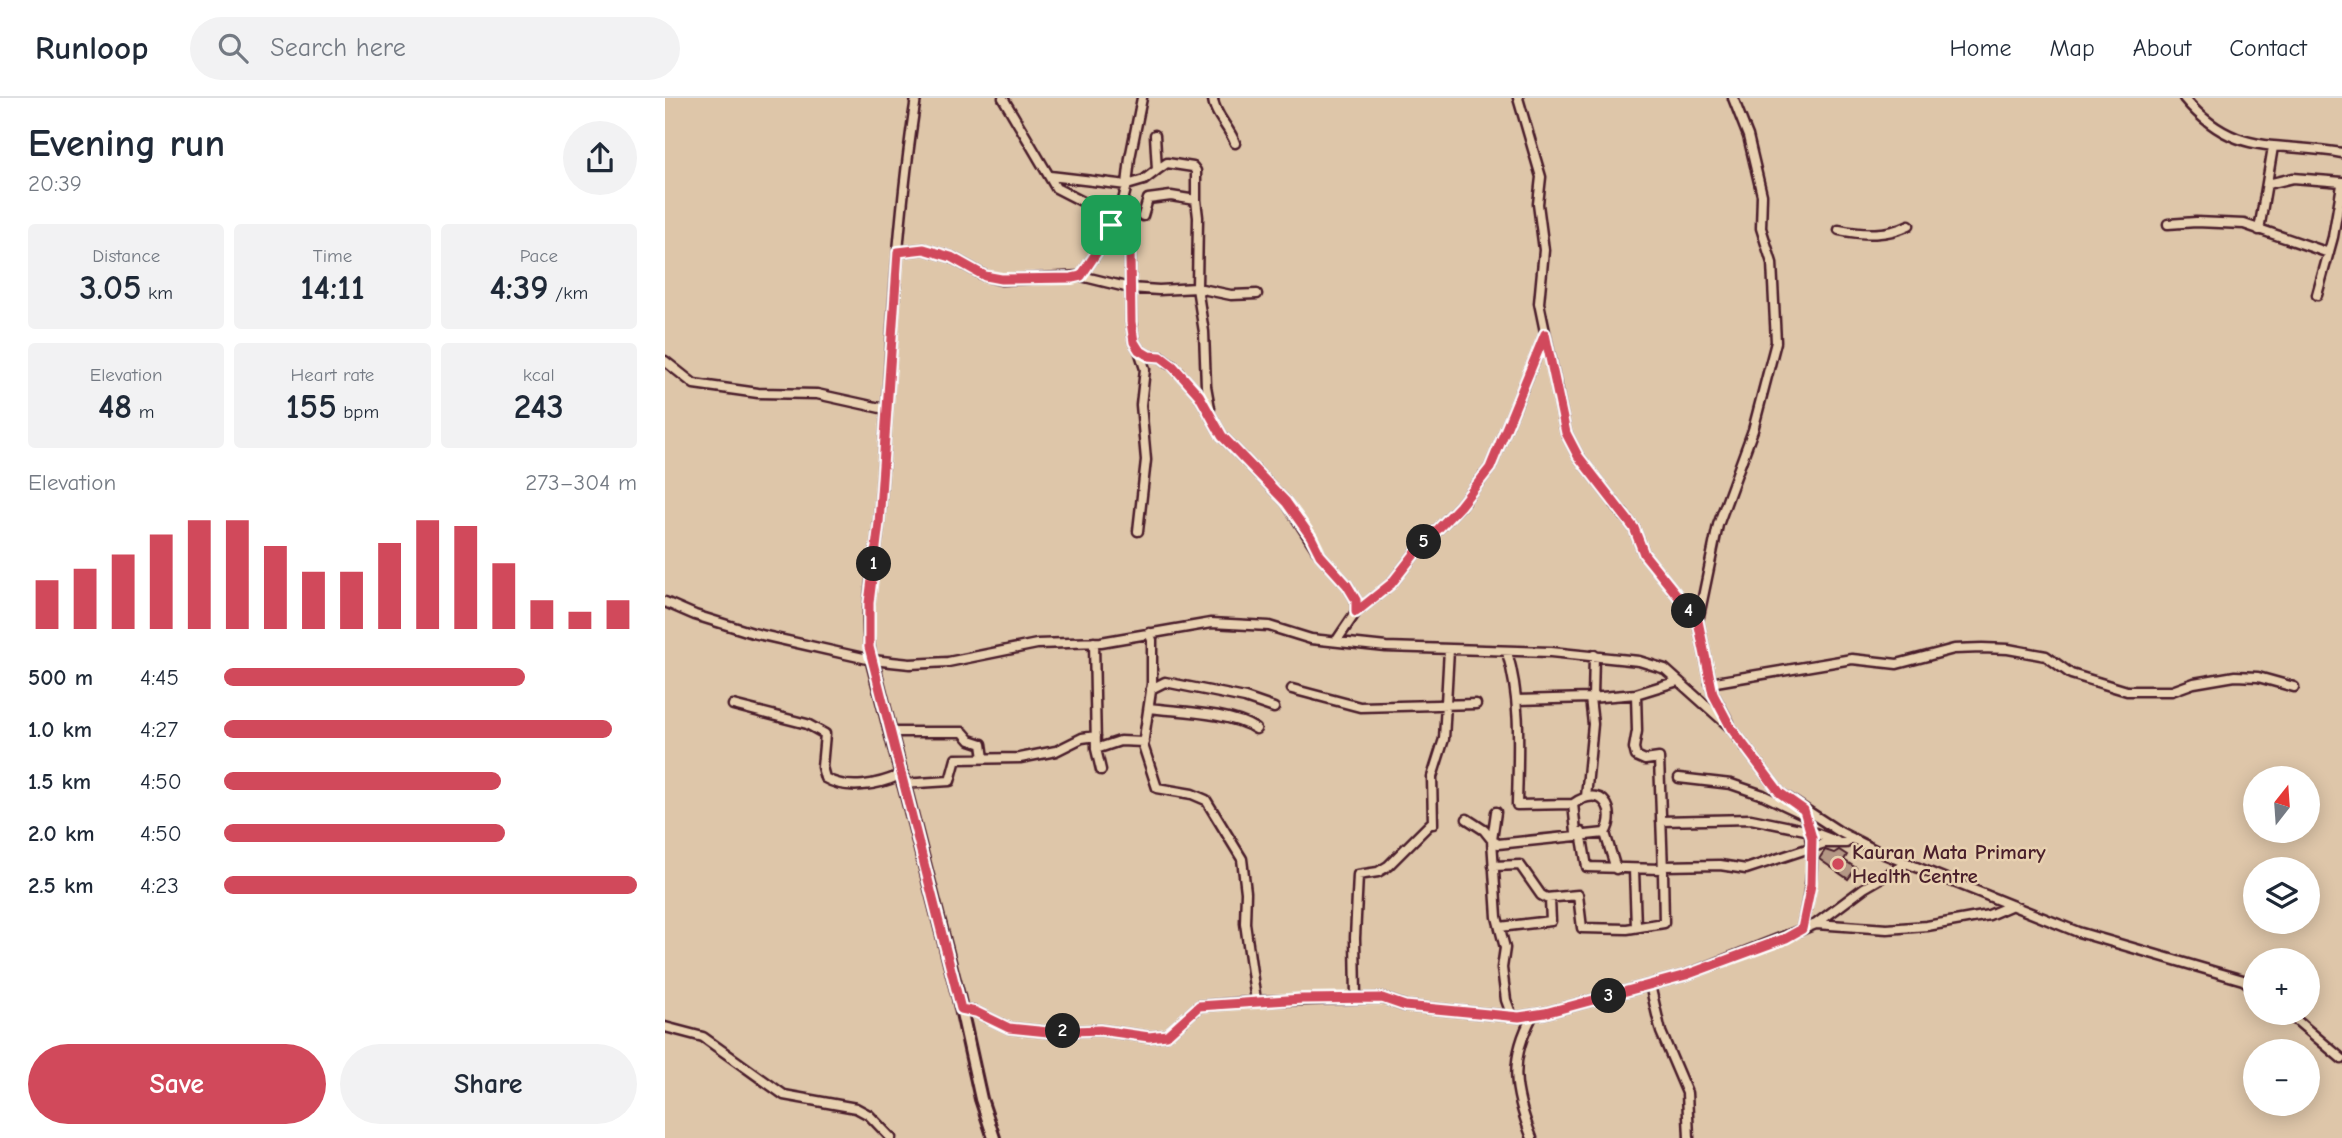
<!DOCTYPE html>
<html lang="en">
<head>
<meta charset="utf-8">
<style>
  body { margin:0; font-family:"Comic Neue",sans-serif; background:#f2f2f3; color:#1f2937; height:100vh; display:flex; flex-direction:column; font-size:26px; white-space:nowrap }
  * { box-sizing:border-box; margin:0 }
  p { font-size:23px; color:#747a83 }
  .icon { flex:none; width:38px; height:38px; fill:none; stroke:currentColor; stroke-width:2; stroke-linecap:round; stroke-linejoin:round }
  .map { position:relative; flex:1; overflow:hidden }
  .side { display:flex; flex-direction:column; background:#fff; width:665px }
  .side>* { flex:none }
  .needle { width:46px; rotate:17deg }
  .buttons { position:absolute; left:1578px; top:668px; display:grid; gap:14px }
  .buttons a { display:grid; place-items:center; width:77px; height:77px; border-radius:50%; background:#fff; box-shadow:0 4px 18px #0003; font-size:35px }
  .pin { position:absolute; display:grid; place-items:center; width:60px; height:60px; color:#fff; margin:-30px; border-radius:14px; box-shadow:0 4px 10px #0006 }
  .km { position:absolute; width:35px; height:35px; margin:-18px; border-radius:50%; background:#222; color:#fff; font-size:19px; line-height:35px; text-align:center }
  .round { display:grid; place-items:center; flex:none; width:74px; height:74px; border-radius:37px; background:#f2f2f3 }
  .summary { display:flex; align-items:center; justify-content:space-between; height:119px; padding:0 28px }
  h1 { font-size:38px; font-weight:700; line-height:52px }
  .figures { display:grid; grid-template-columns:repeat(3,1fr); gap:10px; height:119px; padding:7px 28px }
  .figures div { display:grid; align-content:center; border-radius:7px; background:#f2f2f3; text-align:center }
  .figures b { font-size:35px; font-weight:700 }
  .figures small { font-size:19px; font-weight:400 }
  .figures p { font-size:19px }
  .chart { height:196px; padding:14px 28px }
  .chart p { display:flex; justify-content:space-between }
  .chart svg { width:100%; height:126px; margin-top:7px; stroke:#d1495b; stroke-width:6 }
  .action { display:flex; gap:14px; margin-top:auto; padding:14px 28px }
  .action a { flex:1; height:80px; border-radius:42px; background:#d1495b; color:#fff; font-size:28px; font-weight:700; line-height:80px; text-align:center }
  .action a+a { background:#f2f2f3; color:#1f2937 }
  ul { padding:0 28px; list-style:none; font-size:23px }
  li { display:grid; grid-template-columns:112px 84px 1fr; align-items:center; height:52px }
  li i { height:18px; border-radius:9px; background:#d1495b }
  header { display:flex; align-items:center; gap:42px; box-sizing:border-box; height:98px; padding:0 35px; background:#fff; border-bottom:2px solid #e0e1e3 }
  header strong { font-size:33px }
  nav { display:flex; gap:38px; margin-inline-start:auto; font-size:24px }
  .search { width:490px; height:63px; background:#f2f2f3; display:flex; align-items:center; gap:18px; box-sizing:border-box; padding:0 24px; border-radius:38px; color:#747a83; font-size:26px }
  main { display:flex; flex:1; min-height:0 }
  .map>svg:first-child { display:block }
  .building { fill:#b49785; stroke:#4a1f2b; stroke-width:2 }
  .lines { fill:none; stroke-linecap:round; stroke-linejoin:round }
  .minor-casing { stroke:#4a1f2b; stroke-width:13 }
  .major-casing { stroke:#4a1f2b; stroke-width:16 }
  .minor { stroke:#e8d1b1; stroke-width:8 }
  .major { stroke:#e8d1b1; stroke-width:10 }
  .route-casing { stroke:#fff; stroke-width:14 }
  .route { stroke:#d1495b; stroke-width:9 }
  .poi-dot { fill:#d1495b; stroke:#e8d1b1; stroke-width:2.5 }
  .labels { text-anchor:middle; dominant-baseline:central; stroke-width:5; stroke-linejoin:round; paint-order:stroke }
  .poi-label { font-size:21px; font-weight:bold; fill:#4a1f2b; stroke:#e8d1b1; text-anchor:start }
</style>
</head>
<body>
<header>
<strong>Runloop</strong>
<div class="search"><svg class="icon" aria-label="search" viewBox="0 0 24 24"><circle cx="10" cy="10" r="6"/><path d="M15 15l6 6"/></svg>Search here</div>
<nav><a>Home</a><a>Map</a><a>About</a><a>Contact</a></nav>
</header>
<main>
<section class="side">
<div class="summary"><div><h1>Evening run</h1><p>20:39</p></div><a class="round"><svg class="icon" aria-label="share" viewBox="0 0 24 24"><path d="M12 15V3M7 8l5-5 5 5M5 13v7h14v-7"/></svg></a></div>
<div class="figures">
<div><p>Distance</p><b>3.05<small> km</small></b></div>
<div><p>Time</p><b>14:11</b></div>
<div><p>Pace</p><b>4:39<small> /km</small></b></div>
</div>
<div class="figures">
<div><p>Elevation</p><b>48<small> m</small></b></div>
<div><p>Heart rate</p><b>155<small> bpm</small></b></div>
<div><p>kcal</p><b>243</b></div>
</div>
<div class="chart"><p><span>Elevation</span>273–304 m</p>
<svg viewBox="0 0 160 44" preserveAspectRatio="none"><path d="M5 44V27M15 44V23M25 44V18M35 44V11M45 44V6M55 44V6M65 44V15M75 44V24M85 44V24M95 44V14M105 44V6M115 44V8M125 44V21M135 44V34M145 44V38M155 44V34"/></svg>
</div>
<ul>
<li><b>500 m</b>4:45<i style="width:73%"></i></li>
<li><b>1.0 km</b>4:27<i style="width:94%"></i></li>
<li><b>1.5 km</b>4:50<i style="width:67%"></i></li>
<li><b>2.0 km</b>4:50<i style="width:68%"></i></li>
<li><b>2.5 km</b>4:23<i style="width:100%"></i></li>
</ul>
<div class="action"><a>Save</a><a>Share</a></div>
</section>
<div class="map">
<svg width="1677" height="1040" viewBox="0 0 1677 1040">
  <rect width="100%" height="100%" fill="#dec6a9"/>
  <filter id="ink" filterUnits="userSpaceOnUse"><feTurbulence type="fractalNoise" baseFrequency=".0143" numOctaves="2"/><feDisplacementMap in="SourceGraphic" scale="14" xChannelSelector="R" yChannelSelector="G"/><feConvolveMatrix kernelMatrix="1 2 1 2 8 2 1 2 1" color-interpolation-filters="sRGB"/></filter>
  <g filter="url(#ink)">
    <!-- building -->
    <path class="building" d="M1160 752 1169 755 1174 752 1182 757 1179 762 1191 770 1183 781 1154 761Z"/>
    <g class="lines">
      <!-- minor casing -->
      <g class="minor-casing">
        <path id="minor" d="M338 0 391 90 430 110 446 127 444 136 416 178
          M548 0C548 15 565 30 570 45
          M853 0 876 79 873 106 879 152 874 205 901 335 913 358 969 430 979 456 1033 523
          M1519 0C1569 60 1610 43 1677 55
          M492 72 502 65 528 69 531 73V102
          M385 78 462 87 465 60 477 0
          M1603 86 1628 80 1677 84
          M455 114 465 156 466 224 469 244 474 252 484 258 496 259 508 268 534 297 557 338 621 404 655 457 682 487 691 502V514L672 542
          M478 118 483 101 506 98 531 102 533 119 532 190 539 234 541 288 545 310
          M439 120 455 114 462 87 479 82 492 72 490 37
          M1503 126 1531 124 1579 126 1664 155
          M1174 132C1199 137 1222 138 1244 127
          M1594 132 1608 49
          M233 154 259 151 286 159 320 178 336 182 416 178 465 190 494 192 532 190 566 197 592 196
          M1652 197 1668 139 1677 87
          M0 263 29 286 93 295 152 296 220 311
          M473 433 481 362 476 307 480 271 474 252
          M0 504 30 517 88 535 207 562 245 566 283 564 372 546 436 544 546 525 604 528 646 541 721 549 886 554 974 563 1000 571 1066 630 1115 695 1175 734 1214 754 1413 834 1578 882 1591 891
          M691 514 726 486 752 453 795 408 825 370 879 239
          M484 535 487 542V586L478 647 492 690 527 696 541 702 577 761 581 794 580 825 591 903
          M429 544 431 651 436 672
          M842 554C857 605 853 655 852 707L908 706 911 734H916L922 769 996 771 998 774 999 825 962 831 917 830 913 797 881 800
          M207 562C196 517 210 470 214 424 225 283 229 141 251 0
          M1045 585 1187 561 1232 566 1289 551 1317 550 1343 551 1381 558 1406 576 1462 593H1507L1529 585 1570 578 1593 579 1629 589
          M486 591 500 584 580 600 609 610
          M627 591 695 609 811 606
          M928 600 929 557
          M852 602 925 600
          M68 607 142 626 160 636 157 669 160 680C182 693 213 687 235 677
          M484 610C515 614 565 614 591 631
          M1064 625 1048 596 1033 523 1053 427 1088 332 1111 244 1107 165 1096 130 1097 97 1083 38 1068 0
          M225 634H298L305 642 317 646 319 660
          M431 651 455 643 479 644
          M1014 680 1066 686 1098 697 1138 716
          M237 686 285 683 291 661 355 660 391 653 417 640 431 638
          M921 699 928 626 925 600 971 596
          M831 714 827 742 833 746 940 735C953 713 938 685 908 706
          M802 721 819 732 827 742 832 819 840 850 837 870 841 902 847 918
          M996 723 1086 721 1145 733 1171 743
          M768 726 767 679 779 641 784 551
          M940 735 951 771
          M828 768 855 767 876 797 885 802 886 823 835 829
          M998 768 1055 767 1081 771 1160 745H1181L1187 740
          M969 772 971 829
          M998 774 994 660 980 662 971 658 969 650 972 633 971 596 1013 583
          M1151 826 1199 790 1242 765
          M1137 831C1146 787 1153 757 1139 712
          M985 887 996 934 1022 995 1024 1040
          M691 900 690 840 693 777 713 774 723 768 765 726
          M296 911 311 914 344 930 383 934 435 932 484 939 502 937 534 908 597 903 717 900 740 908 854 919 880 915 1021 877 1151 826 1222 831 1262 828 1324 817 1345 808
          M1623 915 1677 961
          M0 929 38 939 119 997 191 1010 204 1017 226 1040
          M867 1040C849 994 843 962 868 917"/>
      </g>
      <!-- major casing -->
      <g class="major-casing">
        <path id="major" d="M207 562 293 897 316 1001 329 1040"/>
      </g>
      <!-- minor -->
      <use href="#minor" class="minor"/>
      <!-- major -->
      <use href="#major" class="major"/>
    </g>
  </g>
  <g class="lines" filter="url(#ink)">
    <!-- route casing -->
    <g class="route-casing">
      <path id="route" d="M455 114 465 156 466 224 469 244 474 252 484 258 496 259 508 268 534 297 557 338 621 404 646 439 655 457 682 487 691 502V514L726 486 752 453 795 408 825 370 880 236 901 335 913 358 969 430 979 456 1033 523 1048 596 1066 630 1115 695 1139 712 1147 740 1146 787 1137 831 1121 840 1021 877 880 915 854 919 740 908 717 900 637 901 534 908 502 937 484 939 435 932 383 934 344 930 311 914 296 911 204 549V505L214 425 233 154 259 151 286 159 320 178 336 181 407 180 416 178 444 136 446 127 439 120Z"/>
    </g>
    <!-- route -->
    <use href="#route" class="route"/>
  </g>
  <!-- markers -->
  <circle class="poi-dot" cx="1173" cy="766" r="7"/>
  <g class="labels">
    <!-- poi labels -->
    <g class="poi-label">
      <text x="1187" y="754">Kauran Mata Primary<tspan x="1187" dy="24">Health Centre</tspan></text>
    </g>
  </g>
</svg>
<div class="buttons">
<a><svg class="needle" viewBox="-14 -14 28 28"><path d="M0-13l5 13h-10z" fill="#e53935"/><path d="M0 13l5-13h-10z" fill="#747a83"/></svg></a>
<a><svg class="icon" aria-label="layers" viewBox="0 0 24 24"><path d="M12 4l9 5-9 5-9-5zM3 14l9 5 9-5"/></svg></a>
<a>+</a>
<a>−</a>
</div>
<div class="pin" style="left:446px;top:127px;background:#1e9e55"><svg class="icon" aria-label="arrive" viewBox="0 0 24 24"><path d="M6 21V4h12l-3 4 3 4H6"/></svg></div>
<b class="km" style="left:209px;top:466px">1</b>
<b class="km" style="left:398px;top:933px">2</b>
<b class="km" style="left:944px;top:898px">3</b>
<b class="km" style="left:1024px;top:513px">4</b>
<b class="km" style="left:759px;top:444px">5</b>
</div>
</main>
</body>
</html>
